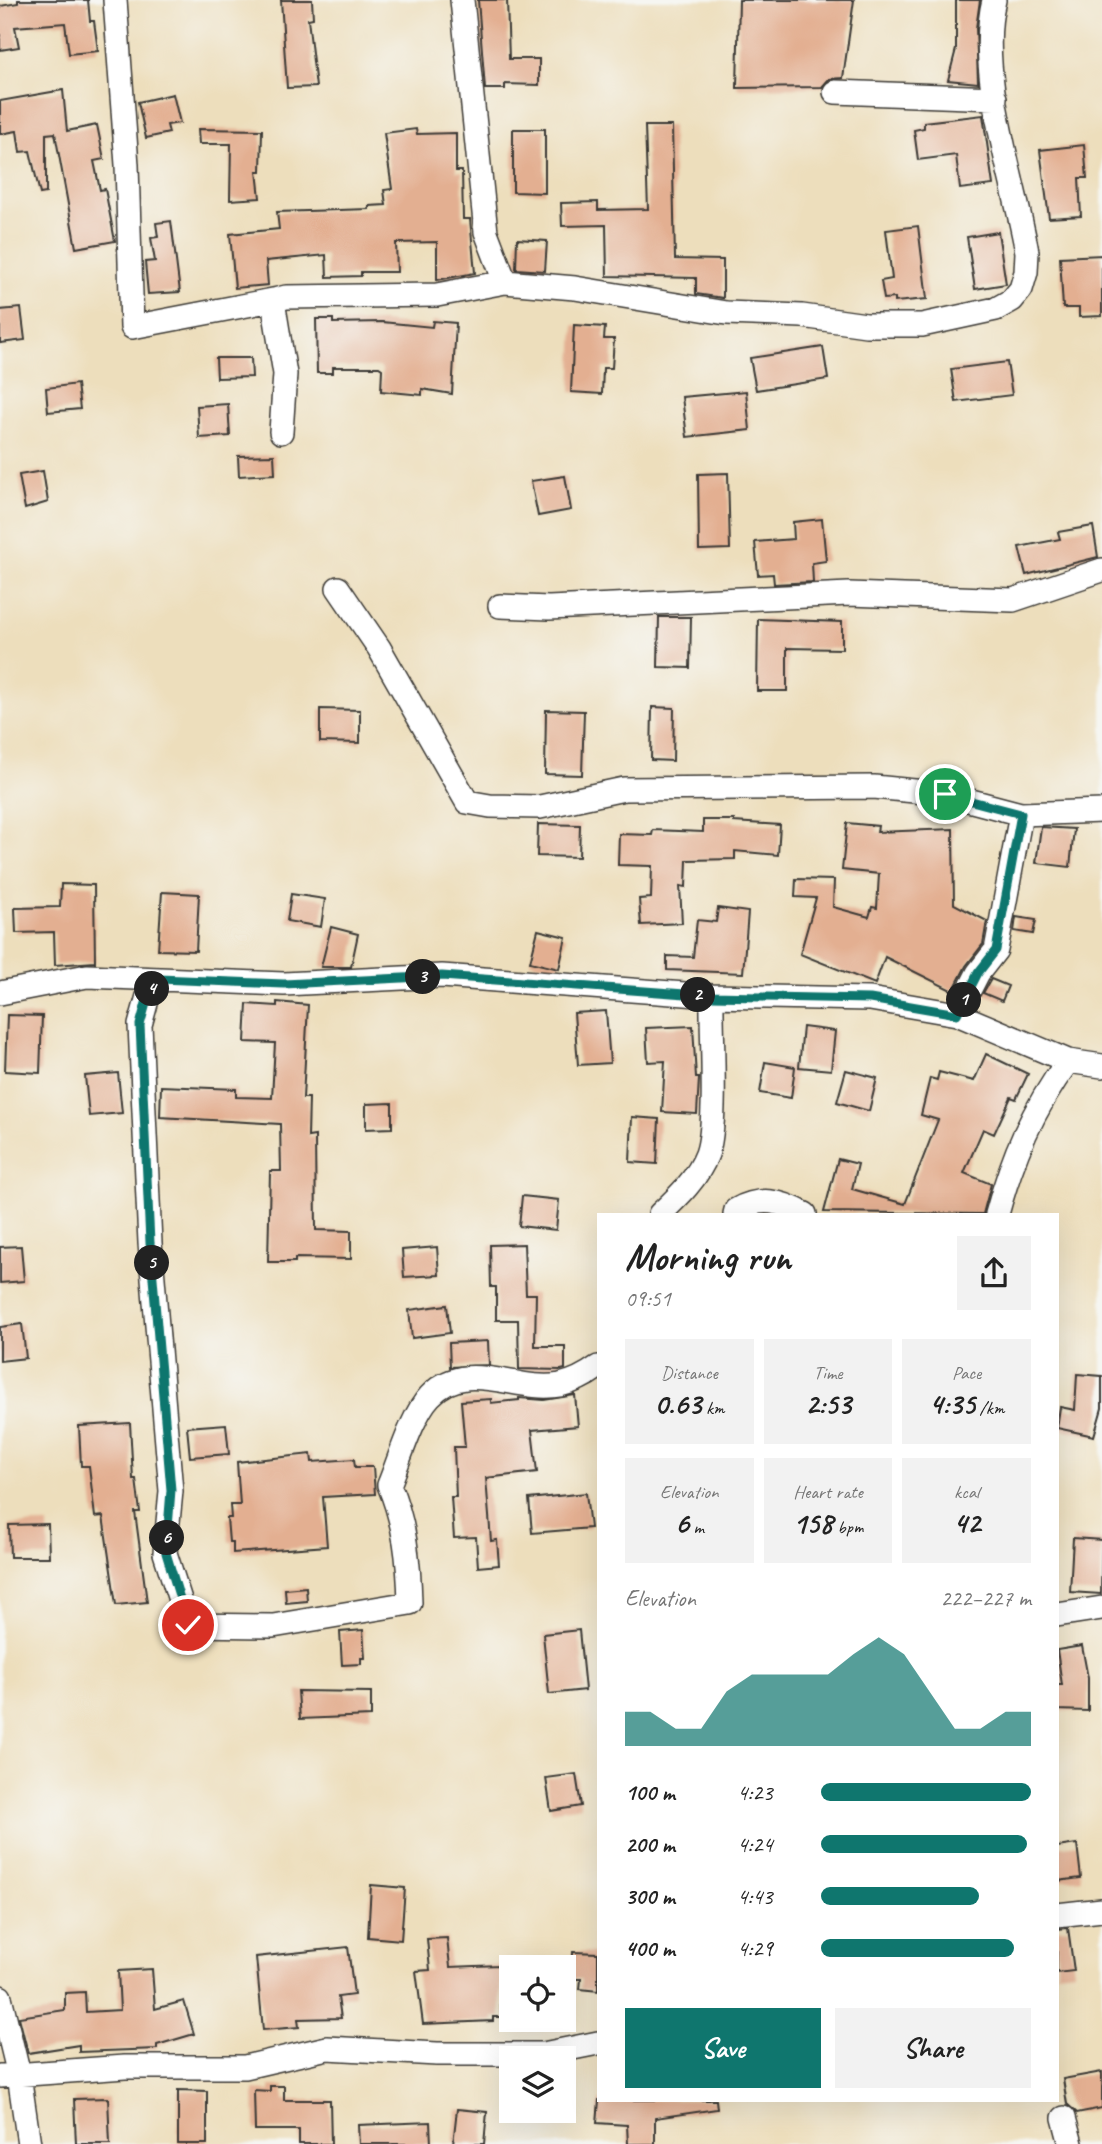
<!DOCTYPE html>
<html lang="en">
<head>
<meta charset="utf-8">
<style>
  body { margin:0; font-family:Caveat,sans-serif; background:#f2f2f2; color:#222; height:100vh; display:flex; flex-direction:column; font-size:26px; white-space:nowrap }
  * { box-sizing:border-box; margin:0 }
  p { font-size:23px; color:#767676 }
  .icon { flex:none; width:38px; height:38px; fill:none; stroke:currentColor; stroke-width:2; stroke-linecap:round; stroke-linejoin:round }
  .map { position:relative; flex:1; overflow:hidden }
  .drawer { position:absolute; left:597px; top:1213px; width:462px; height:889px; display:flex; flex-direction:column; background:#fff; border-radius:0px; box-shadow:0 7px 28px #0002 }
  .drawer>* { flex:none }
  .tools { position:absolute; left:499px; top:1955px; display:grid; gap:14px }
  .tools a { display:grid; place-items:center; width:77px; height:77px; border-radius:0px; background:#fff; box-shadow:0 7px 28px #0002; font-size:35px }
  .pin { position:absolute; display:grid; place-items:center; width:60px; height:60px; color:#fff; margin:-30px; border:4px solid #fff; border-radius:50%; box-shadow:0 2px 7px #0007 }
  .km { position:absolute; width:35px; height:35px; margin:-18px; border-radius:50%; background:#222; color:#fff; font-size:19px; line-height:35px; text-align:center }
  .round { display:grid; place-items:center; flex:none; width:74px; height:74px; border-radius:0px; background:#f2f2f2 }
  .head { display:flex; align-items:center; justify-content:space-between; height:119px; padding:0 28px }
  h1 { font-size:38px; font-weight:600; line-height:52px }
  .stats { display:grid; grid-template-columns:repeat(3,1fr); gap:10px; height:119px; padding:7px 28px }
  .stats div { display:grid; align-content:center; border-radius:0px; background:#f2f2f2; text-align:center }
  .stats b { font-size:30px; font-weight:600 }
  .stats small { font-size:19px; font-weight:400 }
  .stats p { font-size:19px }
  .chart { height:196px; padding:14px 28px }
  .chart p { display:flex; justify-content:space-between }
  .chart svg { width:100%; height:126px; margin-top:7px; fill:#0f766e; opacity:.7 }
  .button { display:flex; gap:14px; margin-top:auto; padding:14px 28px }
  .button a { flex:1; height:80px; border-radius:0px; background:#0f766e; color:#fff; font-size:28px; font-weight:600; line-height:80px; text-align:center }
  .button a+a { background:#f2f2f2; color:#222 }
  ul { padding:0 28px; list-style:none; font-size:23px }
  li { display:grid; grid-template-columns:112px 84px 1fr; align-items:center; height:52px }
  li i { height:18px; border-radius:9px; background:#0f766e }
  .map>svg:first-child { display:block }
  .building { fill:#e3af91 }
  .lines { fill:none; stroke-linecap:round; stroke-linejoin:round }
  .street-casing { stroke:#3b3934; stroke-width:26 }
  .street { stroke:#fff; stroke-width:23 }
  .route-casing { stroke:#fff; stroke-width:14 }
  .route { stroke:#0f766e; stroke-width:9 }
</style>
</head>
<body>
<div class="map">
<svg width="1102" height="2144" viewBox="0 0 1102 2144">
  <rect width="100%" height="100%" fill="#f6f6f2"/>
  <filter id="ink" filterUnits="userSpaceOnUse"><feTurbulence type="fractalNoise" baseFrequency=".0143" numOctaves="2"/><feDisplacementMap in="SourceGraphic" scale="14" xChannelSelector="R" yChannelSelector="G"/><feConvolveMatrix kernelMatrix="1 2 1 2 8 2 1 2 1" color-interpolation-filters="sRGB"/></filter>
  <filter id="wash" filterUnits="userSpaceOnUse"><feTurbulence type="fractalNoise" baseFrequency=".00686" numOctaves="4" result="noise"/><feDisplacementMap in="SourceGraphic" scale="28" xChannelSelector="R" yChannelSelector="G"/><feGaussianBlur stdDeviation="1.57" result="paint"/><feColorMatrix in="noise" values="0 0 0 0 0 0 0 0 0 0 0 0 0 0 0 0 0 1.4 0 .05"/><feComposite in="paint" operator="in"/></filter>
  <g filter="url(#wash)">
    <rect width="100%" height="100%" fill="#eddebc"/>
    <g id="blocks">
      <!-- building -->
      <path class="building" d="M18 0H88L90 21H94L98 51 69 54 65 23 15 27 19 47 0 50V6L18 3Z
        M281 0H312L313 18 308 19 316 87 287 88Z
        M478 0H507L509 59H539V85L505 84V89H485Z
        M739 0H854L843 78 829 79 822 87 737 88Z
        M956 0H980L976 28 978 83 948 80 956 49Z
        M63 90 67 131 97 125 104 159 94 161 100 190 105 189 115 241 76 248 55 133 46 134V193L40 194 30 151 20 152 17 131 0 134V101Z
        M173 94 180 123 167 125 169 133 146 138 138 102Z
        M983 115 993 185 960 189 956 155 918 160 914 130 924 128V122Z
        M645 126H672L675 259 723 260V298L696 294V278L607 276 606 225 562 226 561 203 598 202V210L648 209Z
        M198 129 262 130 261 171H257L260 198 230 200 231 144H199Z
        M416 129 417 134 456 133V171H462L463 219H470L475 273 437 280V242L396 243 397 272H361V276L327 277 326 255 266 261 268 285 235 288 230 234 279 229 277 212 369 209V206L386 205 384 190 392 189 384 133Z
        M513 129H545V193L513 192Z
        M1084 145 1087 178H1079L1081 216 1049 218 1040 150Z
        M171 221 180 292 148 294 145 262 155 261 151 238 158 237 156 223Z
        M918 226 927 299 895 302V298L884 299 881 281 892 279 886 230Z
        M998 232 1006 284 975 289 967 237Z
        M517 239 547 241 545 271 516 269Z
        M1102 255V316L1079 317V308H1063L1060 257Z
        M21 308 25 340 0 343V310Z
        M316 319H333V323L382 322 432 327 433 321 456 323 452 394 422 389V395L381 391 382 369 379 367H333V373H317Z
        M574 325 605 327 604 339H614L612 368H603L602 394 571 392Z
        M823 347 828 379 756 390 750 358Z
        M216 358H251L252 377 217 378Z
        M1007 362 1012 395 956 402 951 369Z
        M77 384 80 409 48 412 46 388Z
        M746 391 750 430 687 437 682 397Z
        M228 404 230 436 199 438 197 406Z
        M274 455 275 474 239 476 238 456Z
        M43 471 48 502 25 509 19 475Z
        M728 473 730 549 699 550 698 474Z
        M565 476 571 510 538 516 531 481Z
        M822 519 826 561 812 563 813 582 774 584 773 574 758 575 755 542 794 539 793 522Z
        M1093 526 1098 557 1026 575 1019 547 1060 539 1058 532Z
        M659 617H691L690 668 658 667Z
        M758 619 842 622V649L787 648V691H757Z
        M652 707 674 708 673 761 651 760Z
        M320 709 360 710V743L320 742Z
        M546 710 584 711 582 775 545 774Z
        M703 820H734V822L780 825 778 855 735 851V859L687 860 686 887 680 886 682 923 641 925 639 899 651 898 652 866 618 865 619 834 652 835 653 830 703 832Z
        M847 823 878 826 877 832 953 829 954 904 987 921 983 944 966 966 953 991 885 957 875 984 800 954 816 898 795 897 796 879 834 880 833 907 869 917 872 907 877 908 879 874 842 870Z
        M538 824 580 825 579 857 537 856Z
        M1041 827 1074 829 1070 867 1036 863Z
        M61 884 94 885 95 962 55 965 54 932 16 933 15 908 60 907Z
        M162 892 199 894 196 951 158 950Z
        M291 894 325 899 321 927 287 921Z
        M718 908 748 912 743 973 667 970V956L693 957 697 920 716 922Z
        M1016 917 1036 920 1033 934 1014 931Z
        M331 927 358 934 351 967H321Z
        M538 930 566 937 559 969 530 962Z
        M991 979 1008 986 1002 1001 983 993Z
        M277 1002 308 1005 303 1098H309L308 1137 315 1136 316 1230 351 1231V1259L295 1258V1262H268L270 1171H281L280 1124 160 1117 161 1086 236 1089V1097L272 1098 275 1043 245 1042 247 1004 277 1006Z
        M606 1011 610 1063 578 1065 574 1013Z
        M7 1015 42 1016 40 1073 5 1071Z
        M693 1026 696 1078H699L697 1114 662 1112 665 1061 648 1062 646 1028Z
        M803 1027 835 1031 831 1070 799 1067Z
        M986 1054 1028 1074 1016 1099 1011 1097 994 1134 983 1129 964 1173 991 1184 983 1214 824 1212 838 1159 858 1164 852 1189 905 1204 938 1120 921 1115 930 1078 937 1080 939 1072 974 1081Z
        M765 1062 795 1067 791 1098 760 1093Z
        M846 1070 877 1078 869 1111 837 1102Z
        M118 1073 122 1113 89 1116 85 1076Z
        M392 1103V1128L366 1129V1104Z
        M632 1117 659 1119 657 1164 630 1162Z
        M522 1196 559 1200 556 1230 519 1226Z
        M524 1244 526 1294H536L535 1346H565V1369L561 1370 519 1369 518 1320H496V1287H491L490 1245Z
        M21 1246 24 1281 0 1283V1247Z
        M437 1247 439 1275 404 1277 402 1250Z
        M447 1305 450 1333 412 1338 409 1310Z
        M22 1324 26 1358 0 1361V1327Z
        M488 1341 489 1365 450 1367 449 1343Z
        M1077 1374 1102 1376V1408L1094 1436 1057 1428 1060 1407 1075 1410Z
        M575 1395 578 1426 532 1430 537 1472 486 1478 491 1541 497 1540 499 1565 478 1567 476 1537 454 1538 451 1497H456L454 1447H465L461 1401 491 1399V1403L519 1400V1398L544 1400Z
        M130 1423 133 1479H136L140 1512H135L147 1602 116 1605 103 1516 95 1517 89 1466H81L79 1426Z
        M226 1424 229 1454 190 1457 187 1427Z
        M311 1454 312 1462 354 1459 355 1467H373L375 1494 323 1497 327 1546 233 1553V1542H229L227 1518H231L230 1505H240L237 1462Z
        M586 1493 590 1528 532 1533 529 1499Z
        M48 1524 49 1557H10L9 1525Z
        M1073 1538 1102 1540 1101 1594 1070 1592Z
        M306 1587 307 1601 286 1603 285 1589Z
        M363 1630 365 1658H361V1664L342 1665 340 1632Z
        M579 1630 585 1690 549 1694 543 1634Z
        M1082 1646 1088 1678V1711L1057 1710V1685H1062L1057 1650Z
        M298 1691 371 1692V1716L300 1719Z
        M576 1774 581 1806 551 1811 546 1778Z
        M1077 1844 1081 1878 1057 1881V1847Z
        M371 1885 405 1888 401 1940 368 1937Z
        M1068 1928 1074 1971 1057 1973V1929Z
        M447 1938 450 1967 500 1965 501 2017H493V2021L423 2024 416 1971 430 1970 427 1939Z
        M348 1947 354 1995 338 1997 341 2018 298 2019 299 2027 263 2030 256 1957Z
        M573 1952 598 1953V1991L580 1989 581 1979H572Z
        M152 1969 155 2009 184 2001 194 2034 157 2045V2049L79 2052V2045L28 2053 19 2017 65 2010V1993L85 1992 86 2012 120 2010 118 1971Z
        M1102 2072V2108L1077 2113 1067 2104 1063 2079Z
        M270 2086H284V2100H330L331 2144H299V2130H255L254 2090 270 2091Z
        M178 2090 207 2091V2144H178Z
        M108 2098 110 2144H76L74 2099Z
        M599 2100H716L717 2109 655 2118V2144H628L627 2125 597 2123Z
        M457 2109 487 2112 484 2144H453Z
        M430 2122 431 2144H359L358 2125Z"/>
    </g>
  </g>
  <g filter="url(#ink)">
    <use href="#blocks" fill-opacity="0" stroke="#3b3934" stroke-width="2"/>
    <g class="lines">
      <!-- street casing -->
      <g class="street-casing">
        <path id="street" d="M115 0 127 165 132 327 278 299
          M462 0 486 232 505 282
          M835 92 995 98
          M281 432 285 374 274 307 278 299 286 297 437 295 505 282 575 288 726 313 802 316 866 325H922L996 309 1012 300 1021 289 1026 272 1027 252C1014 178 976 72 994 0
          M338 588 379 648 467 802 490 806 540 807 624 789 874 787 945 794 1021 814 1102 811
          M500 606 549 608 849 594 1013 600 1102 570
          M159 979 148 996 140 1025 150 1243 171 1491 165 1553 188 1625 273 1626 410 1603C409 1561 405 1523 389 1485 399 1461 412 1415 430 1396 466 1357 516 1393 560 1385 574 1382 587 1375 598 1367
          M0 993 87 976 284 984 442 976 712 996 870 999 957 1014 1068 1061 1102 1066
          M957 1014 978 973 996 950 1021 814
          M660 1214C678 1197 698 1178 707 1154 718 1123 711 1034 712 996
          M735 1214 736 1210C761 1196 781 1201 805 1214
          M997 1214C1013 1155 1032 1111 1068 1061
          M1057 1615 1102 1608
          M1057 1915 1102 1910
          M0 1997 19 2075 29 2144
          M0 2076 125 2067H245L327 2048 437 2054H543L598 2043
          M1064 2118 1071 2144"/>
      </g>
      <!-- street -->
      <use href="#street" class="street"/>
    </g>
  </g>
  <g class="lines" filter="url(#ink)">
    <!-- route casing -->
    <g class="route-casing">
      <path id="route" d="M188 1625 166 1553 171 1490 150 1243 140 1025 148 996 159 979 284 984 442 976 712 996 870 999 957 1014 978 973 996 950 1021 814 945 794"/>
    </g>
    <!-- route -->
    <use href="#route" class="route"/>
  </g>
</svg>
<div class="tools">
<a><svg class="icon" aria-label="locate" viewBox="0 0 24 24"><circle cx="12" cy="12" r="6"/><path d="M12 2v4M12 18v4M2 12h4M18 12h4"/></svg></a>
<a><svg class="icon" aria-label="layers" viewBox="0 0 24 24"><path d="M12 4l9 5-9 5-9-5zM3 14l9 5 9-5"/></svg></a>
</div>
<div class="pin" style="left:945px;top:794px;background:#1e9e55"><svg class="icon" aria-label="arrive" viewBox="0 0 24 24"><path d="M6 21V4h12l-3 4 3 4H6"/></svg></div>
<div class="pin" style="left:188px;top:1625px;background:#d93025"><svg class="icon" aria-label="check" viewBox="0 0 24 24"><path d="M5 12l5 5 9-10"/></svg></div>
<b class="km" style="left:964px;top:1000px">1</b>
<b class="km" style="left:698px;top:995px">2</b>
<b class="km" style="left:423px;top:977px">3</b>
<b class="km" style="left:152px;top:989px">4</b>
<b class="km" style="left:152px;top:1263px">5</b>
<b class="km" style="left:167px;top:1538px">6</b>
<section class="drawer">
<div class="head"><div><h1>Morning run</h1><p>09:51</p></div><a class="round"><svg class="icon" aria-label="share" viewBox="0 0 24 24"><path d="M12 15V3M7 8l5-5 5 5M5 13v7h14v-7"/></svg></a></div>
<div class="stats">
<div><p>Distance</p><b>0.63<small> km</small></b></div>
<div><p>Time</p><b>2:53</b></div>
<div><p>Pace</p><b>4:35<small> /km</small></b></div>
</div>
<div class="stats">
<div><p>Elevation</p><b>6<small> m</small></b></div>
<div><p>Heart rate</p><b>158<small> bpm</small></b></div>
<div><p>kcal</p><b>42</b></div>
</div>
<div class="chart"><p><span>Elevation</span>222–227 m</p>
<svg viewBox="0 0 160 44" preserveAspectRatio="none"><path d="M0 44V32L10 32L20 38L30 38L40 25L50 19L60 19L70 19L80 19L90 12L100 6L110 12L120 25L130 38L140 38L150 32L160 32V44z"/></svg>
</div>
<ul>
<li><b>100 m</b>4:23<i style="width:100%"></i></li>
<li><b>200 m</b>4:24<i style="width:98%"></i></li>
<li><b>300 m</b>4:43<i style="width:75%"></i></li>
<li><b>400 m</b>4:29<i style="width:92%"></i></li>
</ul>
<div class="button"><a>Save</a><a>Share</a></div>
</section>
</div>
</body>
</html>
